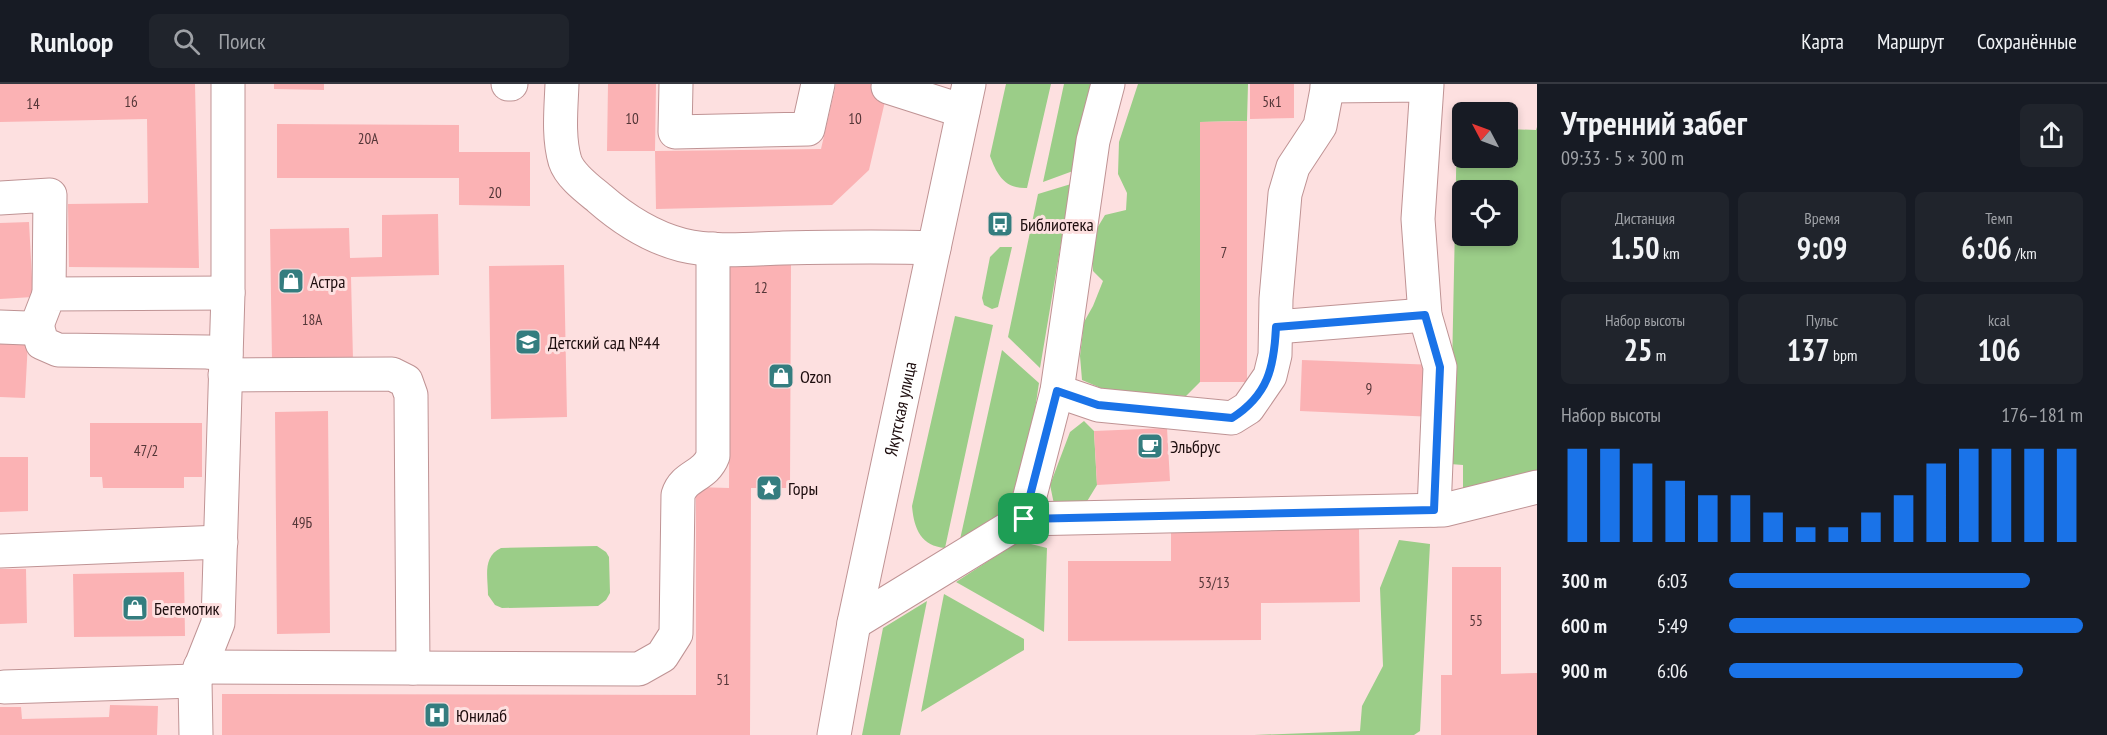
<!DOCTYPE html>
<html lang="ru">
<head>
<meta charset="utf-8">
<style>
  body { margin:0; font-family:"PT Sans Narrow",sans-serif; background:#20242c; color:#f1f3f6; height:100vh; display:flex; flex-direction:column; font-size:22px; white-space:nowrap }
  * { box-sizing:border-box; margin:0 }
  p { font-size:20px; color:#9ea1a6 }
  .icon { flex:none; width:33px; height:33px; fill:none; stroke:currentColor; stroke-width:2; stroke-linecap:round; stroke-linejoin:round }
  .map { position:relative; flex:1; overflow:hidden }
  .panel { display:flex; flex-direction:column; background:#171b24; width:570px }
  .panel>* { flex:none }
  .needle { width:39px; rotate:311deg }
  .buttons { position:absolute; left:1452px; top:18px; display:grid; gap:12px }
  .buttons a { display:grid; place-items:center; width:66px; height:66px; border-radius:9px; background:#171b24; box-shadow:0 3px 9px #0003; font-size:30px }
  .pin { position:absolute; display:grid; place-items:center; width:51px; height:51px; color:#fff; margin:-26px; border-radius:12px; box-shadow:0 3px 9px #0006 }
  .round { display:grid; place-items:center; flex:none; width:63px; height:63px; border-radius:9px; background:#20242c }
  .head { display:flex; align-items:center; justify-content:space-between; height:102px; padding:0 24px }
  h1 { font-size:33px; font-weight:700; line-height:45px }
  .metrics { display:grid; grid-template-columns:repeat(3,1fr); gap:9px; height:102px; padding:6px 24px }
  .metrics div { display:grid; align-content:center; border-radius:9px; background:#20242c; text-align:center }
  .metrics b { font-size:30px; font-weight:700 }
  .metrics small { font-size:16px; font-weight:400 }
  .metrics p { font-size:16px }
  .chart { height:168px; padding:12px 24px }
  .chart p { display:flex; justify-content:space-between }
  .chart svg { width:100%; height:108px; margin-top:6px; stroke:#1a73e8; stroke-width:6 }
  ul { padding:0 24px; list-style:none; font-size:20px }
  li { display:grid; grid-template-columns:96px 72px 1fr; align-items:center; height:45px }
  li i { height:15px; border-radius:8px; background:#1a73e8 }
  header { display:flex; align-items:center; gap:36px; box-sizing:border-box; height:84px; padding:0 30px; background:#171b24; border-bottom:2px solid #363941 }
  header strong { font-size:28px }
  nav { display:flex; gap:33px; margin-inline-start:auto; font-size:21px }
  .search { width:420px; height:54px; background:#20242c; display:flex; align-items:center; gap:15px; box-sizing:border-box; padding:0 21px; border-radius:9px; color:#9ea1a6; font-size:22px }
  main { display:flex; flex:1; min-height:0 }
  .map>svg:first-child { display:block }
  .green { fill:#9bcd88; fill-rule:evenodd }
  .building { fill:#fbb2b4 }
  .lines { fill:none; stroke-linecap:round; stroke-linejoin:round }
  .minor-casing { stroke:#bf9394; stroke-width:35 }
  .minor { stroke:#fff; stroke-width:33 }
  .route-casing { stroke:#fff; stroke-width:12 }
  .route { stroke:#1a73e8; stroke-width:8 }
  .labels { text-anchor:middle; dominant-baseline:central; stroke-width:6; stroke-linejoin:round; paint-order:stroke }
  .number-label { font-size:15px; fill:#543638 }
  .poi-label { font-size:18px; fill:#1d0d0e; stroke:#fde0e0; text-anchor:start }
  .street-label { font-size:18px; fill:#1d0d0e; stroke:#fde0e0 }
</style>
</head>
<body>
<header>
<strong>Runloop</strong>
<div class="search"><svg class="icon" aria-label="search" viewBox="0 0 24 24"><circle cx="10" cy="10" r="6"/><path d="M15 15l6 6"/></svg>Поиск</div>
<nav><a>Карта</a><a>Маршрут</a><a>Сохранённые</a></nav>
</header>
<main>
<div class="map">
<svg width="1537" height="651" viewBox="0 0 1537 651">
  <rect width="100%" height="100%" fill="#fde0e0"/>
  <!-- green -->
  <path class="green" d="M1006 0H1051L1027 104C1005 105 997 91 990 72Z
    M1064 0H1092L1073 87 1043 98Z
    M1138 0H1248L1247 37 1200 38V298L1186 312 1164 311 1103 305 1082 296 1080 272 1084 238 1093 222 1103 197 1093 187 1090 156 1105 131 1126 126 1127 109 1118 90 1119 58Z
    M1537 43V387L1463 409V381L1450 380 1457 44 1462 45V74H1508V45L1536 46ZM1462 106H1508V152H1462Z
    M1071 100 1040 284 1008 253 1038 110Z
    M1000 163H1012L998 223 992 225 984 221 982 214 990 173Z
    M955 232 993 241 945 464C921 462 914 445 912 422Z
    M1002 266 1039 299C1033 338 1025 409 994 436 983 445 970 452 959 460Z
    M1084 337 1094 347 1097 401 1086 419 1054 420 1050 401 1070 348Z
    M1399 456 1430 460 1420 647 1414 651H1254L1360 647 1362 622 1383 582 1380 504Z
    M1019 457 1047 464 1044 548 956 498Z
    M597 462 606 468 609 473 610 509 606 516 598 522 502 524 495 521 488 511C488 493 482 473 501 464Z
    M944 510 1024 555V566L921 628Z
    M927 517 900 651H862L883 544Z"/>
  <!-- building -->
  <path class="building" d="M0 0H195L199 184 69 183 68 120 148 119 147 35 0 38Z
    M274 0H324V6L274 5Z
    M608 0H656L655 67H607Z
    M836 0H889L869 86 832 121 656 125 655 67 821 65Z
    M1250 0H1294V34L1250 35Z
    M1247 37V298H1200V38Z
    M277 40 459 41V68H530V122L459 121V94H277Z
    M438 130 439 191 351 193 353 276 272 277 270 145 349 144 350 174 382 173V131Z
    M29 138 33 213 0 215V139Z
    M730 180H791L790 404H751L750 651H222V610L696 611V403L729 404Z
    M564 181 567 333 491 335 489 182Z
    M0 256 28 257 25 314 0 313Z
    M1302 276 1437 281 1435 333 1300 327Z
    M328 327 330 549 277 550 275 328Z
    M90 339H202V393H184V404H103L102 393H90Z
    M1167 344 1170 397 1097 401 1094 347Z
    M0 373H28V427L0 428Z
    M1359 444 1360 518 1261 519V556L1068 557V477H1171V445Z
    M1452 483H1501V590L1537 589V651H1441V591H1452Z
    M0 485H26L27 539 0 540Z
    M184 488 185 552 74 553 73 490Z
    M110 621 158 622 157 651H0V623H21L22 635 109 633Z"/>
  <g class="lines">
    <!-- minor casing -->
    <g class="minor-casing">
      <g id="minor">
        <path d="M508 0H511"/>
        <path d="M562 0C561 25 558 53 565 77 570 92 588 105 599 114 623 135 651 153 682 161 715 169 750 165 783 164 833 163 883 162 934 164"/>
        <path d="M676 0 675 48 808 45 818 0"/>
        <path d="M1327 2 1427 1 1418 135 1425 231 1440 283 1434 426"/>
        <path d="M888 3 963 27"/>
        <path d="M0 114 50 111 49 210"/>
        <path d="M37 241 42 259 58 266 207 268 226 270"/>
        <path d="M0 243 27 244 37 241 49 210 228 209"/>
        <path d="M1276 243 1425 231"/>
        <path d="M225 291 392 290 406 297 411 311 413 584"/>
        <path d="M1057 307 1098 321 1232 334 1248 324 1270 292 1275 271 1276 215 1285 110 1293 83 1320 42 1328 0"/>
        <path d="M1024 435 1444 426 1537 403"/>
        <path d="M0 467 221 458"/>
        <path d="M854 539 1024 435 1057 307 1093 57 1108 0"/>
        <path d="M200 583 639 585 662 572 676 550 678 411C684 391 705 393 713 372V165"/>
        <path d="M4 603 195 597"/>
        <path d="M196 651 195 597 218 539 228 209V0"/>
        <path id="s1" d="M834 651 854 539 969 0"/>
      </g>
    </g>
    <!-- minor -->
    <use href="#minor" class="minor"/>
  </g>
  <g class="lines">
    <!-- route casing -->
    <g class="route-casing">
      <path id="route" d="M1425 231 1440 283 1434 426 1024 435 1057 307 1098 321 1232 334C1268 311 1274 284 1276 243Z"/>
    </g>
    <!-- route -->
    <use href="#route" class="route"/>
  </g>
  <!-- icons -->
  <defs>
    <g id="bus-square" transform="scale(1.35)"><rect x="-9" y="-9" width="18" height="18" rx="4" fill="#347d7f" stroke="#fde0e0"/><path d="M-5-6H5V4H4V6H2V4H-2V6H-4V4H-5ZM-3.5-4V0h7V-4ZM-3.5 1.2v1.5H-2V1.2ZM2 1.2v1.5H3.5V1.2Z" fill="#fff"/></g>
    <g id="shop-square" transform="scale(1.35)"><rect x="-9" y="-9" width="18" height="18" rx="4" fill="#347d7f" stroke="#fde0e0"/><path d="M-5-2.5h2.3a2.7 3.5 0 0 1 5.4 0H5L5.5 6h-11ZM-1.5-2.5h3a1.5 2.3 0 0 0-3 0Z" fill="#fff"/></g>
    <g id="school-square" transform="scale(1.35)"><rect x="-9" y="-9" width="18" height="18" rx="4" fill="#347d7f" stroke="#fde0e0"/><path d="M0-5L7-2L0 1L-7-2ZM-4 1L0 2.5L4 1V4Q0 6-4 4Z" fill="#fff"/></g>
    <g id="cafe-square" transform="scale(1.35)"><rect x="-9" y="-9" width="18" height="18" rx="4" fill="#347d7f" stroke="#fde0e0"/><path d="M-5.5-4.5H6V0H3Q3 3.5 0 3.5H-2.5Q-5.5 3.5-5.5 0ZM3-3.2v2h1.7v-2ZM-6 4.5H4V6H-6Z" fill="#fff"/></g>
    <g id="sight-square" transform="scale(1.35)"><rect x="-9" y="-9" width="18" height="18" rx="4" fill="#347d7f" stroke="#fde0e0"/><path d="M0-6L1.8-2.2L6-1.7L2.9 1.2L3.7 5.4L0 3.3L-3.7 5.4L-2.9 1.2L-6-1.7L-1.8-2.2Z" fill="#fff"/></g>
    <g id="hospital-square" transform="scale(1.35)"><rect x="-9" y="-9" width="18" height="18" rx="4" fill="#347d7f" stroke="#fde0e0"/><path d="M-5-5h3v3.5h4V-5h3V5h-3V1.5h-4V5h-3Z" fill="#fff"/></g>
  </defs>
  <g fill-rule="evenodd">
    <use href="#bus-square" x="1000" y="140"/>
    <use href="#shop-square" x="291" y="197"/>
    <use href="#school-square" x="528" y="258"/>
    <use href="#shop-square" x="781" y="292"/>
    <use href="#cafe-square" x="1150" y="362"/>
    <use href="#sight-square" x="769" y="404"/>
    <use href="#shop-square" x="135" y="524"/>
    <use href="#hospital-square" x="437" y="631"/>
  </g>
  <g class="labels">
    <!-- number labels -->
    <g class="number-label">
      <text x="131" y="17">16</text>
      <text x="1272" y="17">5к1</text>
      <text x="33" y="19">14</text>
      <text x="632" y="34">10</text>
      <text x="855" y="34">10</text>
      <text x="368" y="54">20А</text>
      <text x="495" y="108">20</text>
      <text x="1224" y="168">7</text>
      <text x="761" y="203">12</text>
      <text x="312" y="235">18А</text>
      <text x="1369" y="304">9</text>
      <text x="146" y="366">47/2</text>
      <text x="302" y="438">49Б</text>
      <text x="1214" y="498">53/13</text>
      <text x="1476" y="536">55</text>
      <text x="723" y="595">51</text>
    </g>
    <!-- poi labels -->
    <g class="poi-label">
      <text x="1020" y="140">Библиотека</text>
      <text x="310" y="197">Астра</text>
      <text x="548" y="258">Детский сад №44</text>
      <text x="800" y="292">Ozon</text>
      <text x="1170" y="362">Эльбрус</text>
      <text x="788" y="404">Горы</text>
      <text x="154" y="524">Бегемотик</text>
      <text x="456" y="631">Юнилаб</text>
    </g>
    <!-- street labels -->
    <g class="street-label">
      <text stroke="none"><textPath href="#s1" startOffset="333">Якутская улица</textPath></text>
    </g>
  </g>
</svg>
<div class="buttons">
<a><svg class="needle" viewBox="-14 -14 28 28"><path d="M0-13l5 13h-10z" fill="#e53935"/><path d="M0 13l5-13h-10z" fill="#9ea1a6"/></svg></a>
<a><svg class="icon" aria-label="locate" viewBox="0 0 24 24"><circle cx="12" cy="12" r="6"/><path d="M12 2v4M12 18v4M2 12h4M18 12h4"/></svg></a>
</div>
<div class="pin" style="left:1024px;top:435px;background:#1e9e55"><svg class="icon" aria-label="arrive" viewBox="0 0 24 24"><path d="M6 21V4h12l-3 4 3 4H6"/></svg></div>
</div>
<section class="panel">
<div class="head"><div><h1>Утренний забег</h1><p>09:33 · 5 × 300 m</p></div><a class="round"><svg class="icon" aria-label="share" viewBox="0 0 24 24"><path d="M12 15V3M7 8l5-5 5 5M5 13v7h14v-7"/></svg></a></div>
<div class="metrics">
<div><p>Дистанция</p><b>1.50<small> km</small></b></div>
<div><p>Время</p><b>9:09</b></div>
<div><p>Темп</p><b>6:06<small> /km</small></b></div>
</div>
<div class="metrics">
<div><p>Набор высоты</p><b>25<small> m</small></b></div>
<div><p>Пульс</p><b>137<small> bpm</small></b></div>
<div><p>kcal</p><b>106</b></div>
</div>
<div class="chart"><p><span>Набор высоты</span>176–181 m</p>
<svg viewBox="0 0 160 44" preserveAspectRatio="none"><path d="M5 44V6M15 44V6M25 44V12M35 44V19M45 44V25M55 44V25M65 44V32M75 44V38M85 44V38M95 44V32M105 44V25M115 44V12M125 44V6M135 44V6M145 44V6M155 44V6"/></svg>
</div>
<ul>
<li><b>300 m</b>6:03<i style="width:85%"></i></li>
<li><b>600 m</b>5:49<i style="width:100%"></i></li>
<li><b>900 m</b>6:06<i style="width:83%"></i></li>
</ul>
</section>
</main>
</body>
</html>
